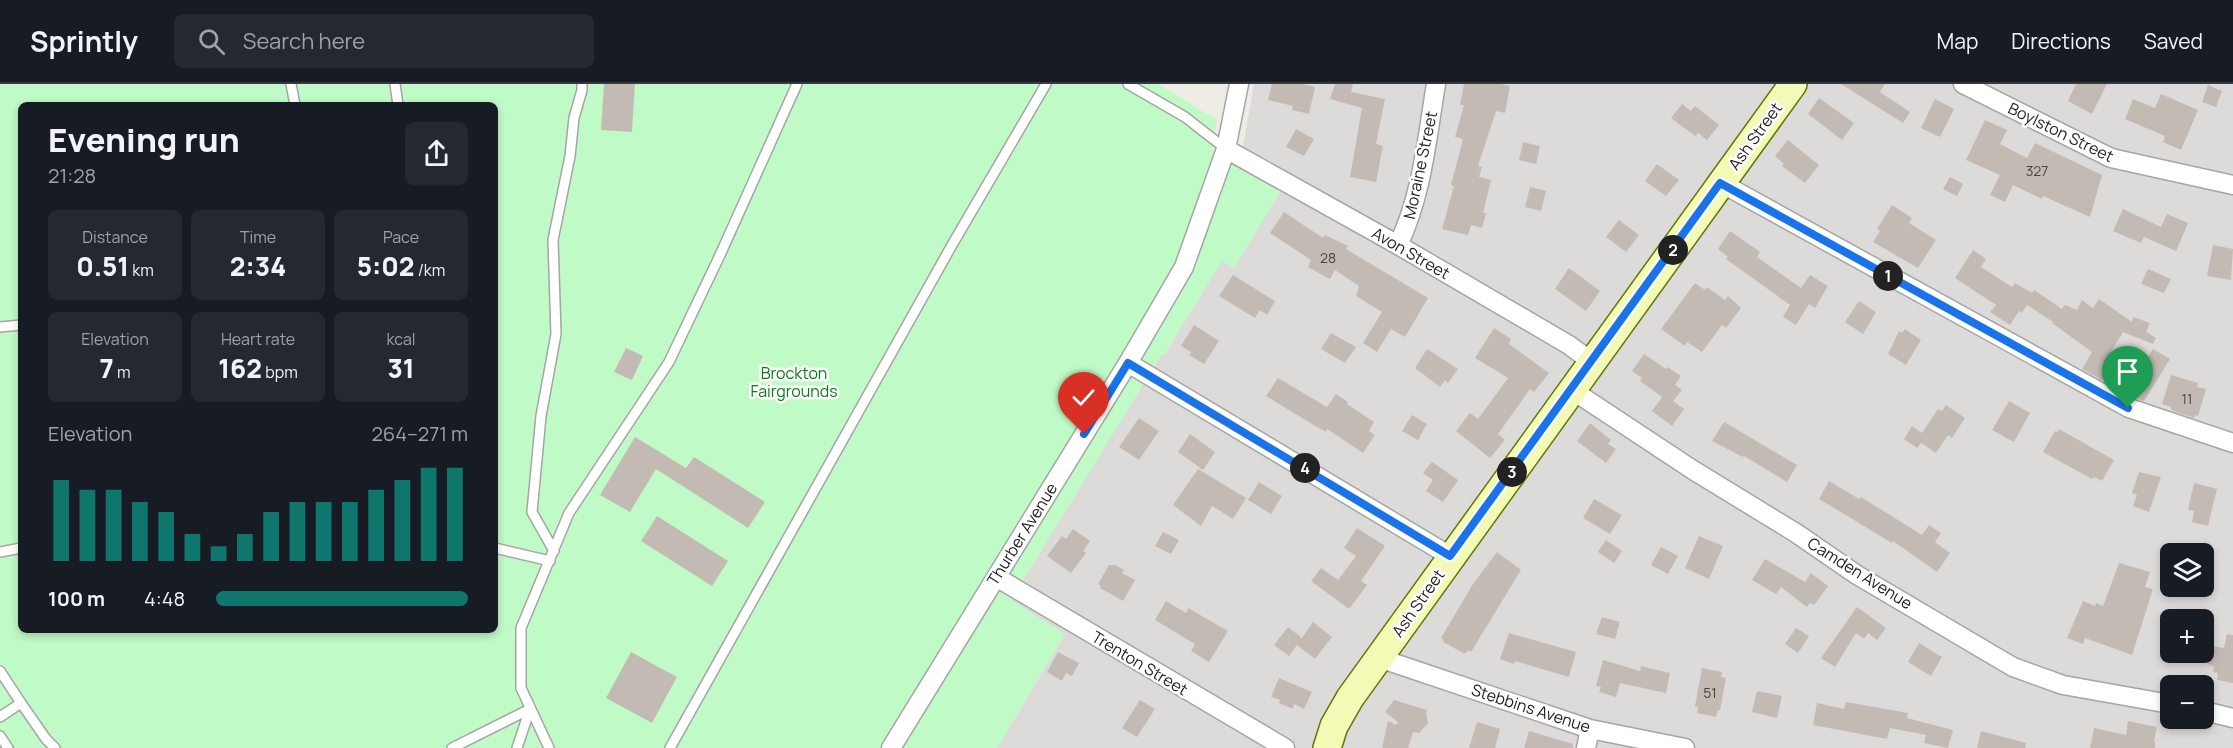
<!DOCTYPE html>
<html lang="en">
<head>
<meta charset="utf-8">
<style>
  body { margin:0; font-family:Manrope,sans-serif; background:#242831; color:#f1f3f6; height:100vh; display:flex; flex-direction:column; font-size:22px; white-space:nowrap }
  * { box-sizing:border-box; margin:0 }
  p { font-size:20px; color:#9ea1a6 }
  .icon { flex:none; width:33px; height:33px; fill:none; stroke:currentColor; stroke-width:2; stroke-linecap:round; stroke-linejoin:round }
  .map { position:relative; flex:1; overflow:hidden }
  .sheet { position:absolute; left:18px; top:18px; width:480px; height:531px; display:flex; flex-direction:column; background:#171b24; border-radius:9px; box-shadow:0 3px 9px #0003 }
  .sheet>* { flex:none }
  .fabs { position:absolute; left:2160px; top:459px; display:grid; gap:12px }
  .fabs a { display:grid; place-items:center; width:54px; height:54px; border-radius:9px; background:#171b24; box-shadow:0 3px 9px #0003; font-size:30px }
  .pin { position:absolute; display:grid; place-items:center; width:51px; height:51px; color:#fff; margin:-62px -26px; border-radius:50% 50% 50% 0; rotate:-45deg; box-shadow:0 0 6px #0007 }
  .pin .icon { rotate:45deg }
  .km { position:absolute; width:30px; height:30px; margin:-15px; border-radius:50%; background:#222; color:#fff; font-size:16px; line-height:30px; text-align:center }
  .round { display:grid; place-items:center; flex:none; width:63px; height:63px; border-radius:9px; background:#242831 }
  .headline { display:flex; align-items:center; justify-content:space-between; height:102px; padding:0 30px }
  h1 { font-size:33px; font-weight:800; line-height:45px }
  .metrics { display:grid; grid-template-columns:repeat(3,1fr); gap:9px; height:102px; padding:6px 30px }
  .metrics div { display:grid; align-content:center; border-radius:9px; background:#242831; text-align:center }
  .metrics b { font-size:26px; font-weight:800 }
  .metrics small { font-size:16px; font-weight:400 }
  .metrics p { font-size:16px }
  .chart { height:168px; padding:12px 30px }
  .chart p { display:flex; justify-content:space-between }
  .chart svg { width:100%; height:108px; margin-top:6px; stroke:#0f766e; stroke-width:6 }
  ul { padding:0 30px; list-style:none; font-size:20px }
  li { display:grid; grid-template-columns:96px 72px 1fr; align-items:center; height:45px }
  li i { height:15px; border-radius:8px; background:#0f766e }
  header { display:flex; align-items:center; gap:36px; box-sizing:border-box; height:84px; padding:0 30px; background:#171b24; border-bottom:2px solid #363941 }
  header strong { font-size:28px }
  nav { display:flex; gap:33px; margin-inline-start:auto; font-size:21px }
  .search { width:420px; height:54px; background:#242831; display:flex; align-items:center; gap:15px; box-sizing:border-box; padding:0 21px; border-radius:9px; color:#9ea1a6; font-size:22px }
  .map>svg:first-child { display:block }
  .residential { fill:#dcdbda; fill-rule:evenodd }
  .park { fill:#c0fac7; fill-rule:evenodd }
  .building { fill:#c3bbb3 }
  .lines { fill:none; stroke-linecap:round; stroke-linejoin:round }
  .lane-casing { stroke:#a5a5a5; stroke-width:12 }
  .street-casing { stroke:#a5a5a5; stroke-width:21 }
  .secondary-casing { stroke:#637504; stroke-width:30 }
  .lane { stroke:#fff; stroke-width:9 }
  .street { stroke:#fff; stroke-width:18 }
  .secondary { stroke:#f3fab6; stroke-width:27 }
  .route-casing { stroke:#fff; stroke-width:12 }
  .route { stroke:#1a73e8; stroke-width:8 }
  .labels { text-anchor:middle; dominant-baseline:central; stroke-width:5; stroke-linejoin:round; paint-order:stroke }
  .number-label { font-size:14px; fill:#474543 }
  .street-label { font-size:16px; fill:#1e1e1e; stroke:#fff }
  .park-label { font-size:16px; fill:#0b7c1a; stroke:#fff }
</style>
</head>
<body>
<header>
<strong>Sprintly</strong>
<div class="search"><svg class="icon" aria-label="search" viewBox="0 0 24 24"><circle cx="10" cy="10" r="6"/><path d="M15 15l6 6"/></svg>Search here</div>
<nav><a>Map</a><a>Directions</a><a>Saved</a></nav>
</header>
<div class="map">
<svg width="2233" height="664" viewBox="0 0 2233 664">
  <rect width="100%" height="100%" fill="#efece3"/>
  <!-- residential -->
  <path class="residential" d="M1254 0H2233V664H997L1065 550 1010 517 1162 269 1165 270 1222 176 1234 184 1280 108 1239 85ZM2170 470H2204V502H2170ZM2170 536H2204V568H2170ZM2170 602H2204V634H2170Z"/>
  <!-- park -->
  <path class="park" d="M0 0H1158L1217 36 1212 66 1239 85 1280 108 1234 184 1222 177 1164 271 1162 270 1011 516 1065 550 997 664H0ZM21 21H495V546H21Z"/>
  <!-- building -->
  <path class="building" d="M604 0H635L632 48 601 46Z
    M1272 0H1302L1315 3 1309 30 1292 26 1293 22 1268 16Z
    M1335 0H1353L1351 8 1385 15 1376 60 1383 62 1376 98 1350 93 1362 24 1330 15Z
    M1464 0H1501L1510 2 1505 29 1496 27 1478 82 1482 83 1479 93 1491 96 1483 129H1486L1482 144 1471 141 1468 151 1442 145 1454 102 1451 101 1463 55 1455 53 1464 21H1460Z
    M1841 0H1885L1880 8 1910 28 1903 39Z
    M2076 0H2107L2092 30 2068 17Z
    M2208 1 2222 7 2216 23 2202 18Z
    M2161 10 2198 26 2181 66 2163 58 2165 52 2125 35 2133 15 2155 24Z
    M1819 14 1854 39 1842 56 1808 30Z
    M1935 15 1954 25 1940 53 1921 44Z
    M1682 20 1691 27 1695 22 1719 41 1707 56 1698 49 1695 52 1671 34Z
    M1985 36 2007 46 2000 60 2027 74 2035 59 2102 91 2090 133 2043 112 2042 115 2013 101 2005 118 1990 111 2000 91 1966 76Z
    M1296 45 1314 55 1304 72 1286 63Z
    M1788 56 1819 81 1805 99 1782 82 1784 80 1775 72Z
    M1523 58 1540 62 1536 80 1519 76Z
    M1657 80 1679 96 1666 112 1645 97Z
    M1950 93 1963 100 1957 112 1943 105Z
    M1530 103 1546 107 1541 127 1525 123Z
    M1892 121 1912 134 1909 139 1936 156 1918 184 1873 158 1880 147 1877 145Z
    M2123 125 2161 143 2167 130 2188 139 2176 167 2144 153 2141 159 2113 147Z
    M1284 128 1323 154 1325 151 1348 162 1346 165 1428 214 1405 253 1391 245 1377 268 1363 259 1382 228 1356 212 1359 202 1335 186 1330 195 1308 183 1311 176 1270 149Z
    M1619 136 1639 151 1626 168 1606 153Z
    M1730 147 1760 168 1757 173 1801 204 1810 191 1828 202 1815 224 1809 220 1796 241 1783 233 1790 221 1726 175 1728 173 1718 165Z
    M2213 161 2233 165 2231 196 2207 192Z
    M1973 166 1986 175 1981 183 2012 203 2015 199 2032 209 2034 206 2062 225 2065 221 2077 226 2082 216 2093 224 2099 215 2132 238 2133 233 2150 239 2146 248 2156 254 2153 260 2123 248 2109 271 2115 275 2102 296 2082 285 2092 268 2052 239 2053 238 2027 221 2022 229 2019 227 2010 241 1990 228 1996 221 1955 194Z
    M1569 184 1600 207 1586 227 1555 205Z
    M2148 185 2171 195 2164 209 2141 200Z
    M1233 191 1275 217 1267 231 1260 226 1255 234 1219 212Z
    M1695 199 1705 206 1707 203 1725 216 1728 212 1741 224 1726 244 1722 241 1702 268 1687 258 1685 262 1661 245Z
    M1859 217 1876 228 1863 250 1845 238Z
    M1194 241 1219 257 1204 280 1189 271 1191 268 1181 262Z
    M1494 244 1511 255 1509 260 1549 289 1534 308 1530 305 1498 350 1505 356 1490 374 1456 347 1470 329 1478 335 1508 294 1475 274Z
    M1905 245 1921 256 1906 281 1888 270 1899 247 1902 249Z
    M1331 249 1356 263 1345 279 1321 265Z
    M626 264 643 272 632 296 614 288Z
    M1427 265 1458 285 1448 299 1445 296 1440 303 1415 284Z
    M2153 265 2170 275 2144 317 2128 311 2135 300 2132 298Z
    M1644 270 1666 285 1668 283 1681 292 1675 301 1682 306 1673 317 1684 325 1672 342 1652 327 1662 313 1640 297 1642 294 1632 287Z
    M2171 291 2198 299 2197 303 2206 305 2198 332 2195 331 2194 334 2171 326V323L2162 320Z
    M1278 294 1327 323 1336 310 1348 318 1347 320 1374 338 1369 347 1375 351 1363 369 1327 345 1326 348 1317 343 1266 312Z
    M2009 317 2030 329 2014 358 1992 346Z
    M1946 321 1965 334 1952 354 1948 351 1936 369 1921 359 1917 364 1904 355 1912 342 1922 349 1938 325 1942 327Z
    M1412 331 1427 340 1418 356 1402 347Z
    M1139 334 1159 347 1139 376 1119 363Z
    M1724 338 1797 381 1787 398 1744 372 1743 373 1712 357Z
    M1590 339 1611 356 1608 360 1616 365 1606 379 1577 357Z
    M2059 345 2114 376 2102 397 2094 393 2092 395 2043 368 2055 347 2058 348Z
    M1190 350 1215 368 1203 386 1178 368Z
    M635 353 686 384 694 373 765 418 748 444 656 385 630 428 600 411Z
    M1432 378 1458 396 1443 418 1426 407 1433 396 1423 389Z
    M1198 385 1246 414 1233 435 1212 422 1201 442 1173 421Z
    M2139 388 2161 393 2149 428 2133 422 2137 411 2132 409Z
    M1829 397 1859 415 1861 413 1922 451 1929 441 1941 449 1935 458 1950 469 1937 488 1893 457 1892 459 1819 415Z
    M1259 398 1282 412 1271 430 1248 416Z
    M2194 399 2217 405 2208 442 2192 438 2194 427 2188 426Z
    M1594 415 1622 431 1610 450 1583 434Z
    M657 432 728 477 712 502 641 457Z
    M1357 444 1385 462 1361 497 1367 501 1349 525 1311 497 1321 484 1338 496 1356 472 1344 464Z
    M1073 445 1090 457 1083 467 1086 469 1071 489 1047 472 1062 452 1066 455Z
    M1163 448 1179 456 1171 470 1155 462Z
    M1699 452 1723 462 1709 495 1685 484Z
    M1606 456 1622 467 1614 479 1598 468Z
    M1661 463 1678 472 1668 490 1651 481Z
    M1497 468 1521 486 1471 568 1468 566 1465 570 1443 558 1444 556 1441 554 1473 500Z
    M1765 475 1805 498 1811 489 1828 502 1814 521 1810 519 1807 523 1781 503 1776 510 1752 496Z
    M2119 479 2150 488 2145 503 2153 505 2132 571 2085 554 2083 560 2067 554 2083 517 2095 522 2096 519 2103 522Z
    M1109 481H1115L1124 486 1122 489 1135 496 1123 517 1100 504 1101 502 1098 500Z
    M1166 517 1186 529 1188 524 1228 547 1209 578 1191 567 1195 560 1155 536Z
    M1857 523 1886 544 1877 556 1868 549 1864 555 1856 549 1835 583 1821 574Z
    M1602 533 1620 538 1615 555 1596 550Z
    M1313 538 1332 553 1315 575 1297 561 1289 572 1274 561 1288 543 1302 554Z
    M1796 544 1809 552 1798 569 1785 560Z
    M1509 549 1576 568 1569 593 1515 577 1514 580 1500 575Z
    M2227 550 2233 551V599L2217 596 2218 589 2213 588 2214 582 2207 580 2212 562 2224 564Z
    M1919 559 1942 573 1931 592 1908 578Z
    M631 568 677 593 652 639 606 614Z
    M1058 568 1079 579 1072 592 1066 589 1062 597 1047 588Z
    M1603 576 1640 587 1641 582 1670 589 1666 609 1620 599 1616 613 1599 608 1601 603 1596 602Z
    M1702 584 1722 588 1721 593 1726 594 1720 626H1718L1716 633 1697 629 1698 623 1695 622Z
    M1279 594 1312 608 1304 625 1294 620 1293 625 1279 619 1280 616 1271 613Z
    M1757 607 1782 612 1777 634 1752 628Z
    M1140 616 1155 625 1137 653 1122 644Z
    M1394 616 1427 626 1426 630 1428 639 1419 649 1413 648 1408 664H1382L1388 637 1396 641 1398 638 1385 628Z
    M1846 618 1908 629 1907 634 1953 646 1948 664 1924 659 1926 651 1890 644 1887 655 1813 641 1817 619 1844 625Z
    M2128 637 2157 643 2154 657 2155 658V664H2090L2094 644 2126 651Z
    M1477 638 1500 645 1495 664H1469Z
    M1529 647 1573 660V664H1524Z
    M1981 647 2026 659 2025 664H1977Z"/>
  <g class="lines">
    <!-- lane casing -->
    <g class="lane-casing">
      <path id="lane" d="M291 0 295 21
        M395 0 398 21
        M1128 0 1185 33 1226 65
        M0 243 21 241
        M495 464 550 477
        M554 467 532 428 541 332 556 250 553 156 570 72 574 34 582 6V0
        M0 468 21 464
        M0 587 21 619 0 633
        M21 619 46 655 55 664
        M0 652 8 664
        M452 664 530 625
        M517 664 530 625
        M549 664 521 604V544L569 429 669 278 720 171 797 0
        M670 664 952 161 1046 0"/>
    </g>
    <!-- street casing -->
    <g class="street-casing">
      <path id="street" d="M1963 0 2111 74 2233 101
        M1226 65 1398 161 1569 261 1592 278
        M1721 99 2129 324 2233 359
        M1398 161C1422 112 1427 54 1436 0
        M1128 279 1450 472
        M1572 306 1693 386 1796 449 1857 491 2013 583 2063 601 2170 620
        M996 493 1285 664
        M1379 574 1590 645 1685 664
        M2204 627 2233 634
        M891 664 1128 279 1184 183 1226 65 1239 0
        M1586 664 1590 645"/>
    </g>
    <!-- secondary casing -->
    <g class="secondary-casing">
      <path id="secondary" d="M1327 664 1334 642 1350 614 1793 0"/>
    </g>
    <!-- lane -->
    <use href="#lane" class="lane"/>
    <!-- street -->
    <use href="#street" class="street"/>
    <!-- secondary -->
    <use href="#secondary" class="secondary"/>
  </g>
  <g class="lines">
    <!-- route casing -->
    <g class="route-casing">
      <path id="route" d="M1084 350 1128 279 1450 472 1720 99 2128 324"/>
    </g>
    <!-- route -->
    <use href="#route" class="route"/>
  </g>
  <g class="labels">
    <!-- number labels -->
    <g class="number-label">
      <text x="2037" y="86">327</text>
      <text x="1328" y="173">28</text>
      <text x="2187" y="314">11</text>
      <text x="1710" y="608">51</text>
    </g>
    <!-- street labels -->
    <g class="street-label">
      <text transform="translate(2061 48) rotate(26)">Boylston Street</text>
      <text transform="translate(1755 52) rotate(-54)">Ash Street</text>
      <text transform="translate(1420 81) rotate(-78)">Moraine Street</text>
      <text transform="translate(1411 169) rotate(30)">Avon Street</text>
      <text transform="translate(1022 450) rotate(-58)">Thurber Avenue</text>
      <text transform="translate(1860 489) rotate(32)">Camden Avenue</text>
      <text transform="translate(1418 519) rotate(-55)">Ash Street</text>
      <text transform="translate(1140 579) rotate(31)">Trenton Street</text>
      <text transform="translate(1531 624) rotate(18)">Stebbins Avenue</text>
    </g>
    <!-- park labels -->
    <g class="park-label">
      <text x="794" y="289">Brockton<tspan x="794" dy="18">Fairgrounds</tspan></text>
    </g>
  </g>
</svg>
<div class="fabs">
<a><svg class="icon" aria-label="layers" viewBox="0 0 24 24"><path d="M12 4l9 5-9 5-9-5zM3 14l9 5 9-5"/></svg></a>
<a>+</a>
<a>−</a>
</div>
<div class="pin" style="left:2128px;top:324px;background:#1e9e55"><svg class="icon" aria-label="arrive" viewBox="0 0 24 24"><path d="M6 21V4h12l-3 4 3 4H6"/></svg></div>
<div class="pin" style="left:1084px;top:350px;background:#d93025"><svg class="icon" aria-label="check" viewBox="0 0 24 24"><path d="M5 12l5 5 9-10"/></svg></div>
<b class="km" style="left:1888px;top:192px">1</b>
<b class="km" style="left:1673px;top:166px">2</b>
<b class="km" style="left:1512px;top:388px">3</b>
<b class="km" style="left:1305px;top:384px">4</b>
<section class="sheet">
<div class="headline"><div><h1>Evening run</h1><p>21:28</p></div><a class="round"><svg class="icon" aria-label="share" viewBox="0 0 24 24"><path d="M12 15V3M7 8l5-5 5 5M5 13v7h14v-7"/></svg></a></div>
<div class="metrics">
<div><p>Distance</p><b>0.51<small> km</small></b></div>
<div><p>Time</p><b>2:34</b></div>
<div><p>Pace</p><b>5:02<small> /km</small></b></div>
</div>
<div class="metrics">
<div><p>Elevation</p><b>7<small> m</small></b></div>
<div><p>Heart rate</p><b>162<small> bpm</small></b></div>
<div><p>kcal</p><b>31</b></div>
</div>
<div class="chart"><p><span>Elevation</span>264–271 m</p>
<svg viewBox="0 0 160 44" preserveAspectRatio="none"><path d="M5 44V11M15 44V15M25 44V15M35 44V20M45 44V24M55 44V33M65 44V38M75 44V33M85 44V24M95 44V20M105 44V20M115 44V20M125 44V15M135 44V11M145 44V6M155 44V6"/></svg>
</div>
<ul>
<li><b>100 m</b>4:48<i style="width:100%"></i></li>
</ul>
</section>
</div>
</body>
</html>
